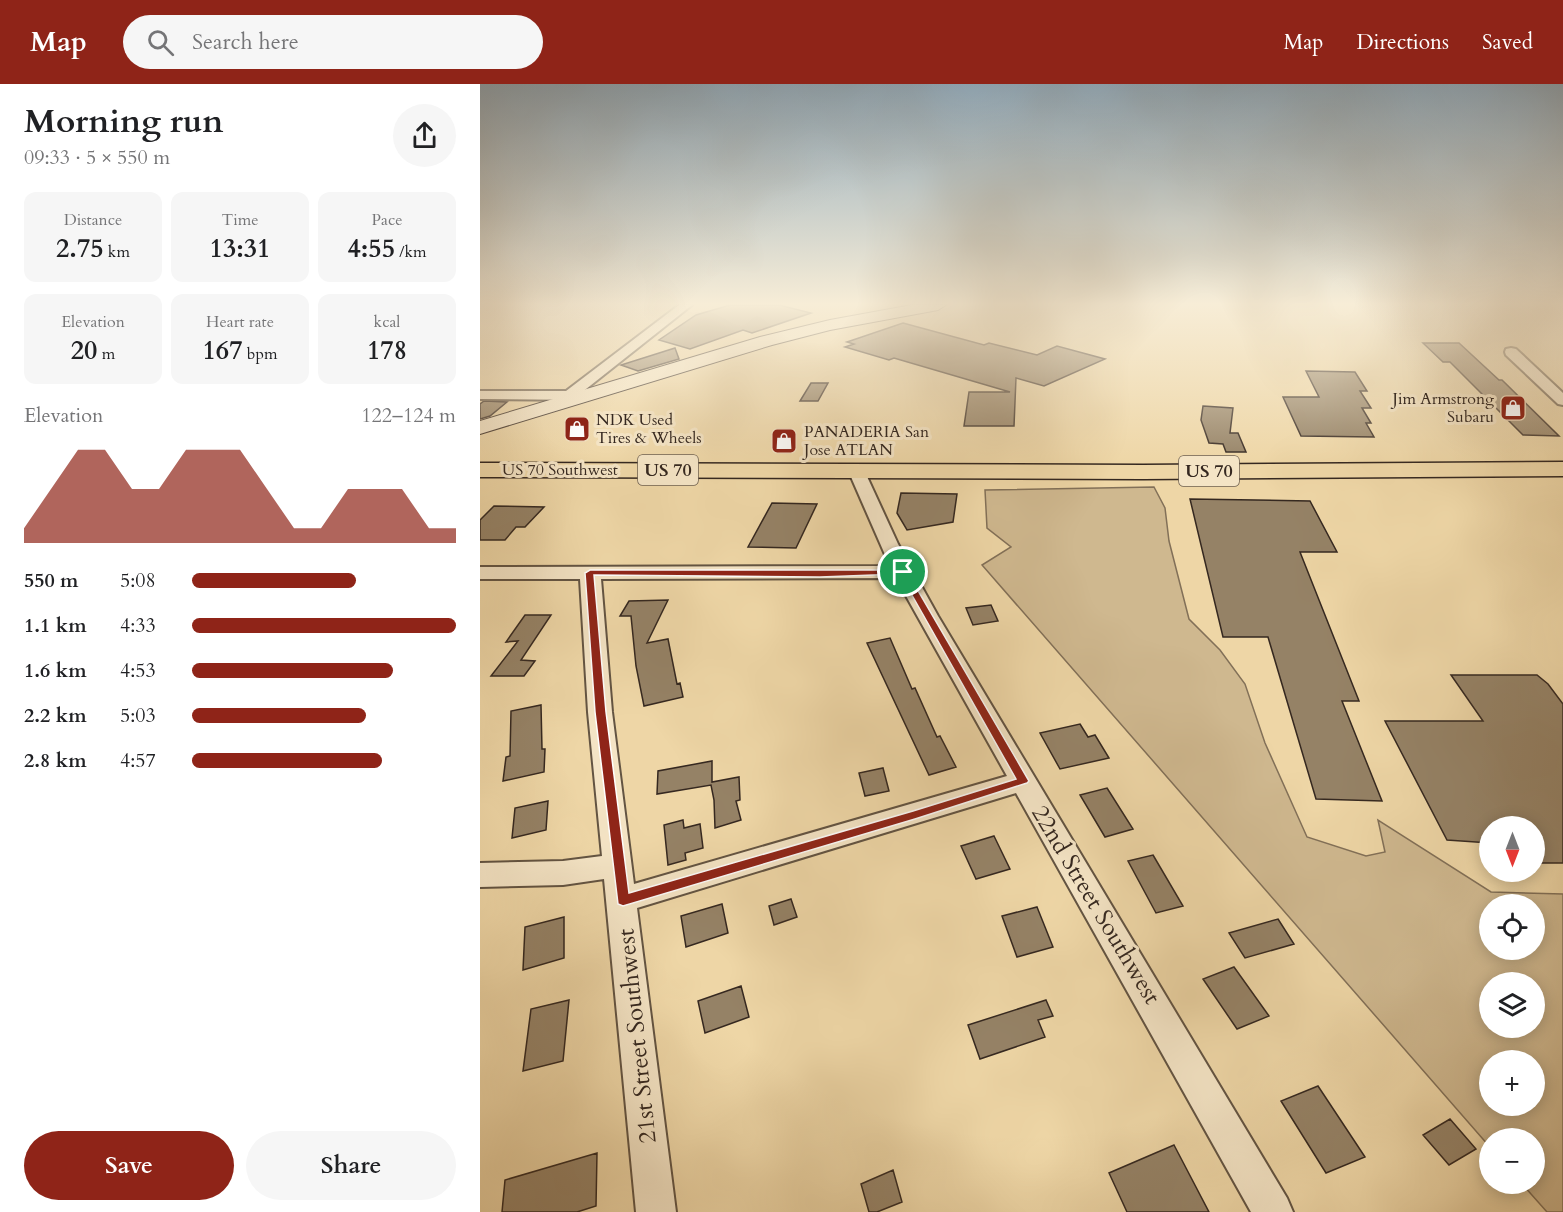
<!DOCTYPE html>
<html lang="en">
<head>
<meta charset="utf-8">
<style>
  body { margin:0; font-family:Cardo,serif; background:#f6f6f6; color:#202124; height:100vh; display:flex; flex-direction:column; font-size:22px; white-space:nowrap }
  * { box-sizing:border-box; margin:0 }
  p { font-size:20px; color:#757577 }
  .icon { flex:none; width:33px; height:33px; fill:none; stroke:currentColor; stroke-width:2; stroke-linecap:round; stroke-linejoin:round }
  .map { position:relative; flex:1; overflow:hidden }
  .drawer { display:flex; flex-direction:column; background:#fff; width:480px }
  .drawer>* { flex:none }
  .needle { width:39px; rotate:180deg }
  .fabs { position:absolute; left:999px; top:732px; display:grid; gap:12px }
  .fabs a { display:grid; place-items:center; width:66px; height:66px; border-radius:50%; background:#fff; box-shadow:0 3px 15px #0003; font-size:30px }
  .pin { position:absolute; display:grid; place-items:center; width:51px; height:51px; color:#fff; margin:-26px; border:3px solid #fff; border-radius:50%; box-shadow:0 2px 6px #0007 }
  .round { display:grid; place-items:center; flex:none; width:63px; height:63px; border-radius:32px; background:#f6f6f6 }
  .headline { display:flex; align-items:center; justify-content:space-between; height:102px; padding:0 24px }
  h1 { font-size:33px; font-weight:700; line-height:45px }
  .stats { display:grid; grid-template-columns:repeat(3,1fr); gap:9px; height:102px; padding:6px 24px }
  .stats div { display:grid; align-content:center; border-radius:12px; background:#f6f6f6; text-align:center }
  .stats b { font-size:26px; font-weight:700 }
  .stats small { font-size:16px; font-weight:400 }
  .stats p { font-size:16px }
  .chart { height:168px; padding:12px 24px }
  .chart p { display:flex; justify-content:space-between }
  .chart svg { width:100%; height:108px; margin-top:6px; fill:#8f2418; opacity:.7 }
  .button { display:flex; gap:12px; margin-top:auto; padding:12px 24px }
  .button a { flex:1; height:69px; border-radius:36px; background:#8f2418; color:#fff; font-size:24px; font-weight:700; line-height:69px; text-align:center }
  .button a+a { background:#f6f6f6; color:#202124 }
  ul { padding:0 24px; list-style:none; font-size:20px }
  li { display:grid; grid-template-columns:96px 72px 1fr; align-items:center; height:45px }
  li i { height:15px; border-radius:8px; background:#8f2418 }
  header { display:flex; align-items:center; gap:36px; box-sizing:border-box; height:84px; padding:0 30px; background:#8f2418; color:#fff }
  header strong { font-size:28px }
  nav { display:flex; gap:33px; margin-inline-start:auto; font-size:21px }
  .search { width:420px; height:54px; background:#f6f6f6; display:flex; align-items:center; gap:15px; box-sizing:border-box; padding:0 21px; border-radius:33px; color:#757577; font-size:22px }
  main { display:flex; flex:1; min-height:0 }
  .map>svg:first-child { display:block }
  .green { fill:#cfb88f; stroke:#827058; stroke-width:1.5; fill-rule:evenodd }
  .building { fill:#958266; stroke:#352820; stroke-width:1.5 }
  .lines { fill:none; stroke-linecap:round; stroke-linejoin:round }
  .street-casing { stroke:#635442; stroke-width:4 }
  .secondary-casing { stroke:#352820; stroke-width:2 }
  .primary-casing { stroke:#352820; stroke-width:3 }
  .street { fill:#f4e4c5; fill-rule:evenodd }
  .secondary { fill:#f4e4c5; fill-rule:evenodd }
  .primary { fill:#eed6a6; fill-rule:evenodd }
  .route { fill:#8f2418; stroke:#fff; stroke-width:1.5; fill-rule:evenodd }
  .labels { text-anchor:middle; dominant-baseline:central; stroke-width:6; stroke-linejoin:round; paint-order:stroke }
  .far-poi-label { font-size:16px; fill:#352820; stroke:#f4e4c5; text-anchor:start }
  .far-street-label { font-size:16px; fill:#352820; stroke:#f4e4c5 }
  .shield { fill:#f4e4c5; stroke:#6e6052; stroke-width:1.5 }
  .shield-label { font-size:18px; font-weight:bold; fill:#352820 }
  .near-street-label { font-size:24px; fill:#352820; stroke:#f4e4c5 }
</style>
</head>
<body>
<header>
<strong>Map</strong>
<div class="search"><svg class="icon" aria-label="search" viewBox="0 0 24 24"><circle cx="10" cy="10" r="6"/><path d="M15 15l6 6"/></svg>Search here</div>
<nav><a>Map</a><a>Directions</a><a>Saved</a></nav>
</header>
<main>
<section class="drawer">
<div class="headline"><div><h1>Morning run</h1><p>09:33 · 5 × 550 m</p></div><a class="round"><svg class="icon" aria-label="share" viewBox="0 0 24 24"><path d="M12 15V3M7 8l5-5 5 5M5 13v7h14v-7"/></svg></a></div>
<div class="stats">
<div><p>Distance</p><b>2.75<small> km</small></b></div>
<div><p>Time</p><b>13:31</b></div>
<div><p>Pace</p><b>4:55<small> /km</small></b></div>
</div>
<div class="stats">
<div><p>Elevation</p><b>20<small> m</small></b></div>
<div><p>Heart rate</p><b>167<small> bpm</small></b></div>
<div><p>kcal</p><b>178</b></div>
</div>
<div class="chart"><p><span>Elevation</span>122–124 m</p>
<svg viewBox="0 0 160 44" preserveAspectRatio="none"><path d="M0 44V38L10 22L20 6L30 6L40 22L50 22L60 6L70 6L80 6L90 22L100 38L110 38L120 22L130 22L140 22L150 38L160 38V44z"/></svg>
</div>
<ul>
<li><b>550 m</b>5:08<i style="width:62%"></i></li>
<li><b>1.1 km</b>4:33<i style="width:100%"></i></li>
<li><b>1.6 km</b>4:53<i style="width:76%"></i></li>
<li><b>2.2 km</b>5:03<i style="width:66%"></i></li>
<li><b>2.8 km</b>4:57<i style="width:72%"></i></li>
</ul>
<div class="button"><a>Save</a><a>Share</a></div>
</section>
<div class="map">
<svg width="1083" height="1128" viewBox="0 0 1083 1128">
  <rect width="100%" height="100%" fill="#eed6a6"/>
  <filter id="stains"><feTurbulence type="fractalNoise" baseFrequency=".00333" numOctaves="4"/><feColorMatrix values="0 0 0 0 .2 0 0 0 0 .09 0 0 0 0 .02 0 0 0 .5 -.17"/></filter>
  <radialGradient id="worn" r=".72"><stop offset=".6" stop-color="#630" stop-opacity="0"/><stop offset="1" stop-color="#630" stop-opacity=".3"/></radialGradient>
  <!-- green -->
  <path class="green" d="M674 403 685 424 689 457 709 535 740 566 765 600 785 659 827 753 886 772 905 768 898 736 1011 808 1083 810V1128H1067L1042 1100H1054V1054H1010L1009 1062 502 481 531 463 507 444 505 406ZM1010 820H1054V866H1010ZM1010 898H1054V944H1010ZM1010 976H1054V1022H1010Z"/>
  <!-- building -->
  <path class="building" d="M250 221H299L331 229 272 249 263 246 210 265 179 256 216 231Z
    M423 239 504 261 509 259 557 271 577 262 625 275 564 302 536 294 534 342H484L489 308H530L414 274 409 276 365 263 374 260 367 258Z
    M943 259H979L1019 296H1022L1079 352 1043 351 970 278H963Z
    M195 264 199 275 158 287 141 281Z
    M826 287 875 288 887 307H880L891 324H882L891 339H886L894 353 821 352 803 313H839Z
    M331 299H348L338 317H320Z
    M4 317 27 318 10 332 0 335V320Z
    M723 322 753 324 750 349H758L766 368H746L743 360 729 359 721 336Z
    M421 409 477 410 473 438 427 446 417 429Z
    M710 415 830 417 857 468H820L879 617H862L902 717 836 715 788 553H743Z
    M292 419 337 420 316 464 268 463Z
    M14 422 64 423 45 443H36L25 456H0V436Z
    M188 516 167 559 188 555 197 600 200 599 203 613 164 622 156 582 151 532H140L149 517Z
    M511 521 518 537 493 541 486 524Z
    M45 531H71L41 576 55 577 44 592H11L38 557 26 558Z
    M410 554 432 605 435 604 457 653 460 652 476 683 449 691 387 559Z
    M971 591H1057L1068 600 1083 620V779H1054V742H1010V759L967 756 905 637H1003Z
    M61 621 62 665H65L64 688 23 697 26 673 30 672 31 627Z
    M600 640 608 653 615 651 629 674 580 685 560 649Z
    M232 677V698L259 693 260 716 256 717 261 736 235 744 234 716 231 701 177 710 178 687Z
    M403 684 409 707 385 712 379 689Z
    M627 704 653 745 625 753 600 711Z
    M68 717 66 746 32 754 35 724Z
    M203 736 204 744 220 740 223 764 205 769 206 776 188 781 184 741Z
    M514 752 530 785 496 795 481 762Z
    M673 771 703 822 676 829 648 777Z
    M311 815 317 833 294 841 289 822Z
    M242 820 248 849 206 863 201 832Z
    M557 823 573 863 537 873 522 832Z
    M84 833V874L43 886 45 843Z
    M798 835 814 860 765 874 749 849Z
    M754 883 789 932 757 945 723 895Z
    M261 902 269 933 225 949 218 917Z
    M89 916 83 977 43 987 51 925Z
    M566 916 573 932 558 936 565 953 500 975 488 941Z
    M838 1002 885 1073 846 1089 801 1017Z
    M970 1035 996 1065 969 1081 943 1051Z
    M694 1061 729 1128H647L629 1089Z
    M117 1069 116 1122 97 1128H22L25 1096Z
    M413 1086 422 1118 397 1128H389L381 1100Z"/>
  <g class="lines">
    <!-- street casing -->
    <g class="street-casing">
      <path id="street" d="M199 221H212L101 309 106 310 108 313 106 316 0 315V307H86Z
        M1031 264 1036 265 1083 309V321L1078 320 1026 271 1025 268 1026 265Z
        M376 381 384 386 418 460 458 532 807 1114 813 1128H771L536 709 157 824 196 1128H156L124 795 83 801 0 803V779L83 777 122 772 108 628 100 495H0V483L410 482 368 386ZM416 494 527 692 154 800 132 628 121 495Z"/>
    </g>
    <!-- secondary casing -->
    <g class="secondary-casing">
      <path id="secondary" d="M432 221H466L458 226 350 246 292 261 0 350V337L280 253 350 236Z"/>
    </g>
    <!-- primary casing -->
    <g class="primary-casing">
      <path id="primary" d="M1083 378V392L663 395 0 393V379L663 381Z"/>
    </g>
    <!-- street -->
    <use href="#street" class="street"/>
    <!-- secondary -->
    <use href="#secondary" class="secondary"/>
    <!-- primary -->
    <use href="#primary" class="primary"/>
  </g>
  <!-- sky -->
  <linearGradient id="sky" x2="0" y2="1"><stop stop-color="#91aabb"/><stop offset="0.58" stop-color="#f7edd7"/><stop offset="1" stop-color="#f7edd7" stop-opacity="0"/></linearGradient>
  <rect width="1083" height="379" fill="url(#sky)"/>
  <!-- route -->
  <path class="route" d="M110 486H426L549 697 547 699 435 735 143 822 138 820 115 628 105 489ZM420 490 536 695 433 727 149 809 126 628 114 491 340 493Z"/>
  <!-- icons -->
  <defs>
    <g id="shop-square" transform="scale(1.35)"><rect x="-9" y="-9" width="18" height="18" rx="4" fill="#8f2418" stroke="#f4e4c5"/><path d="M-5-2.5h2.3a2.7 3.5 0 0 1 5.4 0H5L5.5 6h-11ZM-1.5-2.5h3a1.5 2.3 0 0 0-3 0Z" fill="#fff"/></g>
  </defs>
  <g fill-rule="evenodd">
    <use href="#shop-square" x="1033" y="324"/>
    <use href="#shop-square" x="97" y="345"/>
    <use href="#shop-square" x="304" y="357"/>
  </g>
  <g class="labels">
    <!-- far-poi labels -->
    <g class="far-poi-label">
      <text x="1014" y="315" text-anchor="end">Jim Armstrong<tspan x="1014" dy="18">Subaru</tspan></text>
      <text x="116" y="336">NDK Used<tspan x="116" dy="18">Tires &amp; Wheels</tspan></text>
      <text x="324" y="348">PANADERIA San<tspan x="324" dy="18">Jose ATLAN</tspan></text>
    </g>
    <!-- far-street labels -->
    <g class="far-street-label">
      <text x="80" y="386">US 70 Southwest</text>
    </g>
    <!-- shield labels -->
    <g class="shield">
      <rect x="158" y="371" width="60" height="30" rx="4.5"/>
      <rect x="699" y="372" width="60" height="30" rx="4.5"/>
    </g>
    <g class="shield-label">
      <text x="188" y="386">US 70</text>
      <text x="729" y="387">US 70</text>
    </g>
    <!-- near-street labels -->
    <g class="near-street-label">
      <text transform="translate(616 821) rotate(59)">22nd Street Southwest</text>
      <text transform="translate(157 952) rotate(-96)">21st Street Southwest</text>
    </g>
  </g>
  <rect width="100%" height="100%" filter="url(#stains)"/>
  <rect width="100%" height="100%" fill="url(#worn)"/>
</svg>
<div class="fabs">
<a><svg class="needle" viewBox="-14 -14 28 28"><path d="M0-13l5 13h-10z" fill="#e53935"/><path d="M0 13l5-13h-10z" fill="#757577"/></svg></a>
<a><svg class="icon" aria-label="locate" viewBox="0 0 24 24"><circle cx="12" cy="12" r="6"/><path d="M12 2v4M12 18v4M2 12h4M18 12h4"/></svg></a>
<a><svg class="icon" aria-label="layers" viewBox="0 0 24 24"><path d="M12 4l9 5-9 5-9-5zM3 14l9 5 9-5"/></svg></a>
<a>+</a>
<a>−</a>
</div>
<div class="pin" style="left:423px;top:488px;background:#1e9e55"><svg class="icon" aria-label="arrive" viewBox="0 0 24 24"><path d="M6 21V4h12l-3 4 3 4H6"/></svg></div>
</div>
</main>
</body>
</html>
